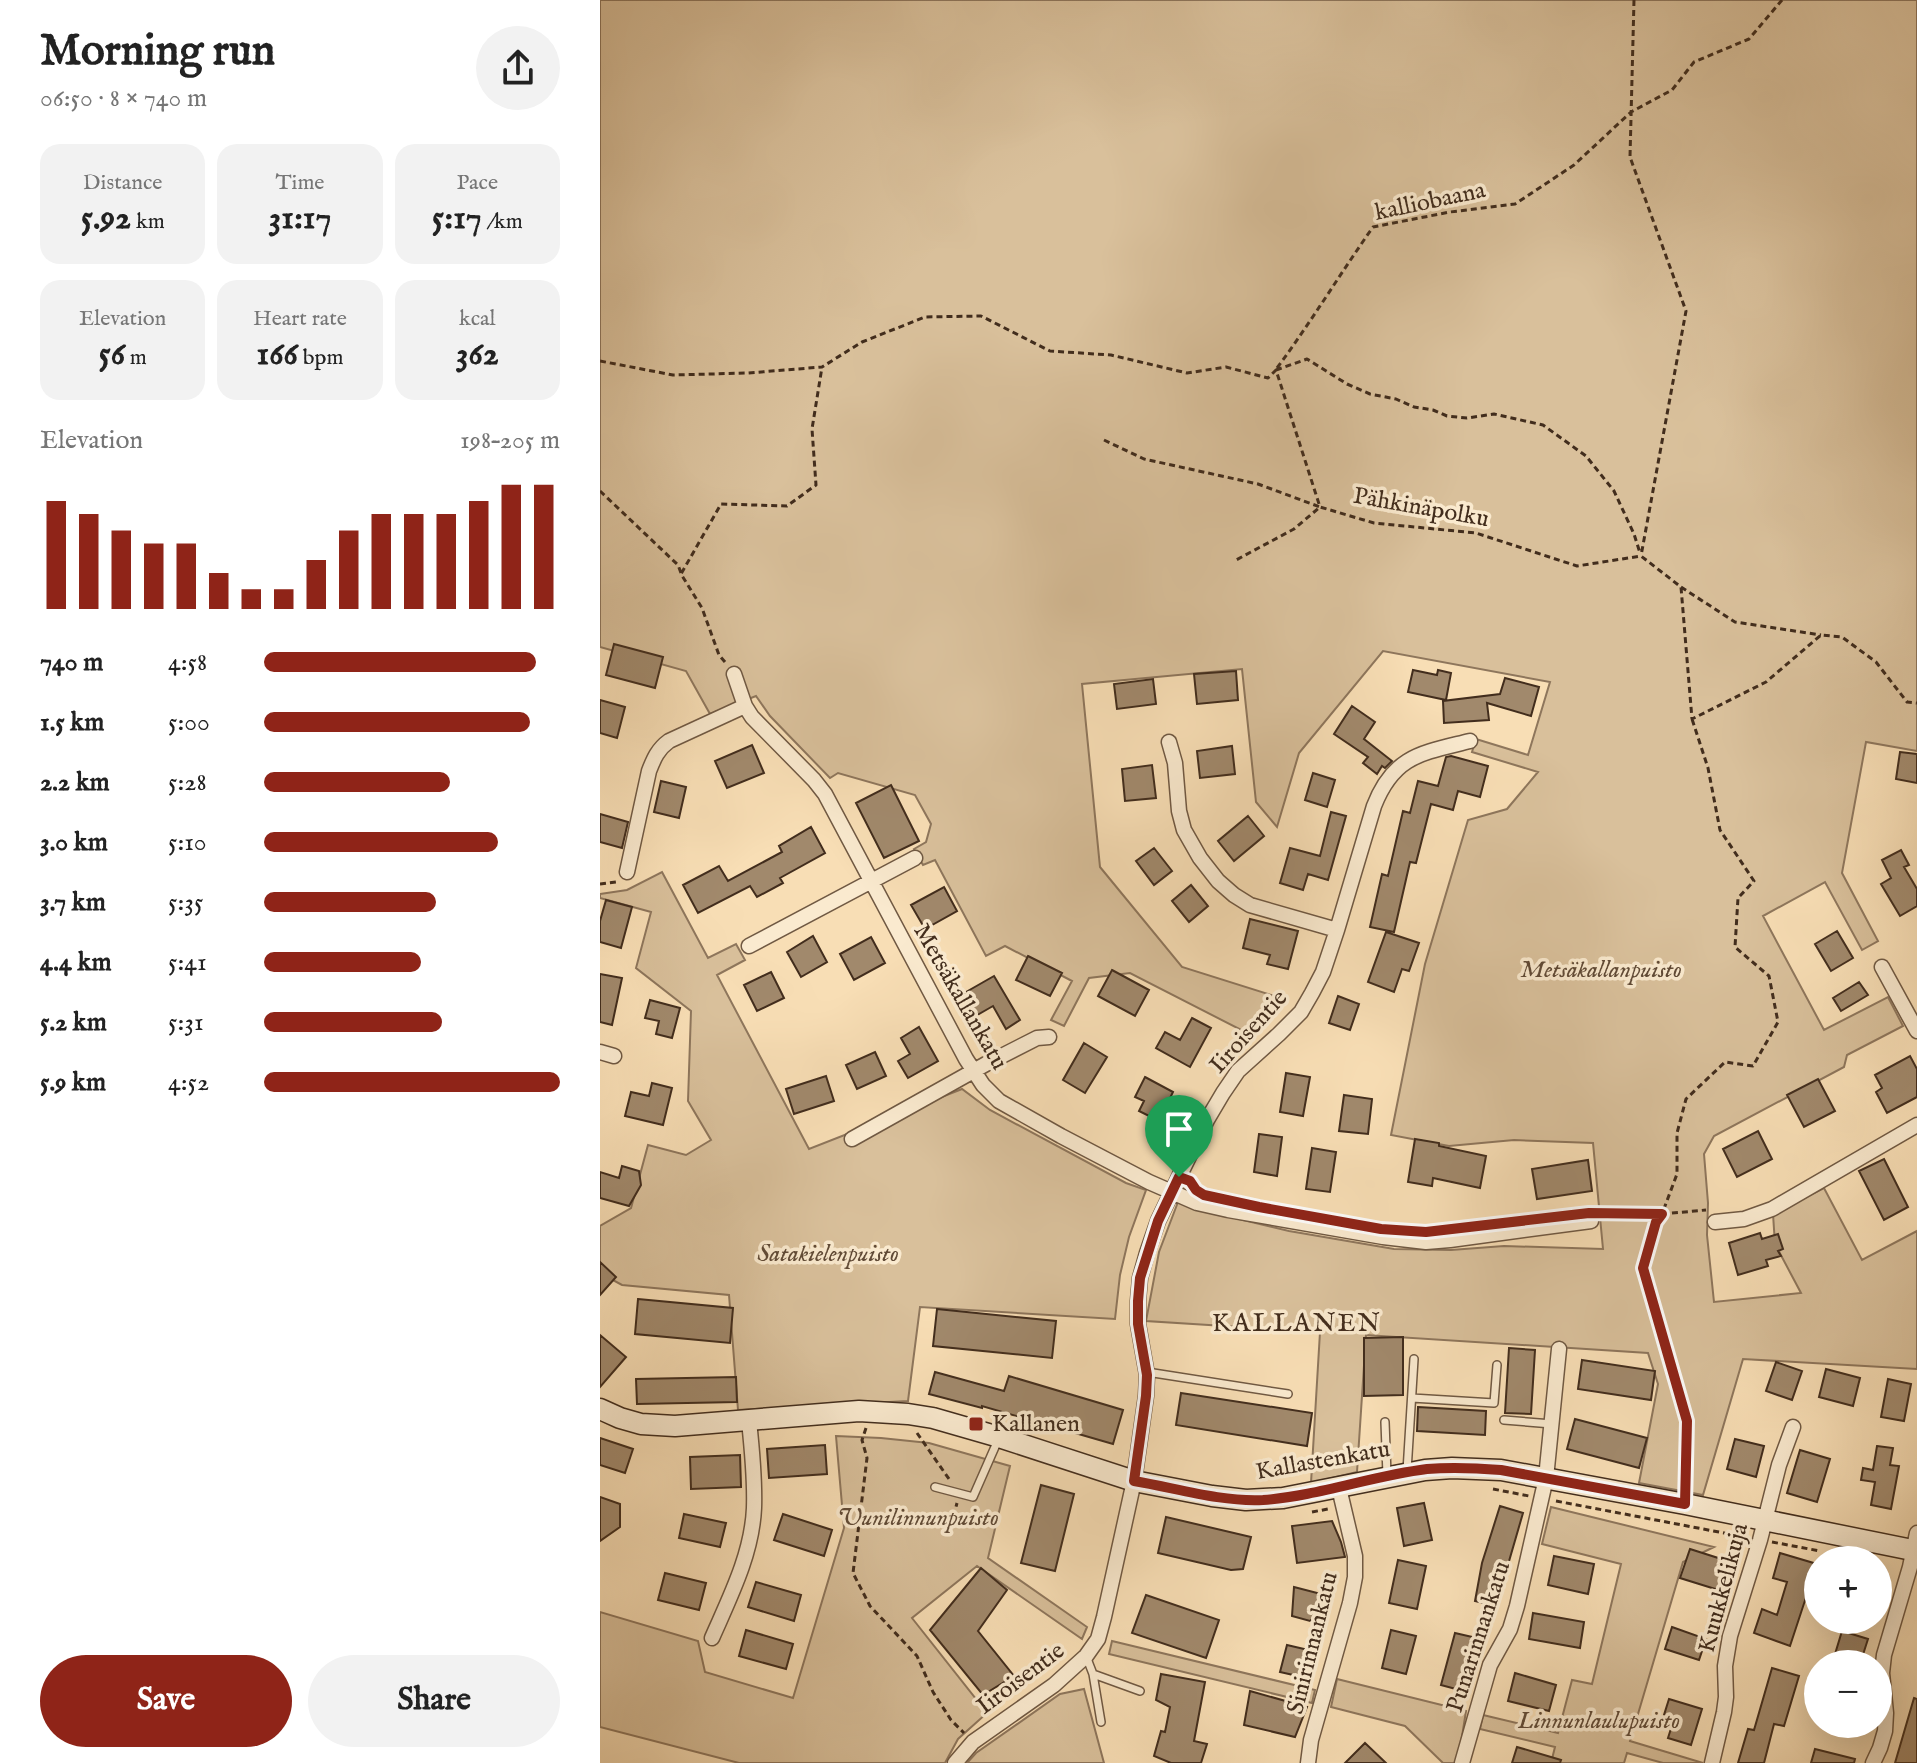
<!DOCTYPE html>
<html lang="en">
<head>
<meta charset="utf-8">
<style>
  body { margin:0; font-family:"IM FELL English",serif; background:#f2f2f2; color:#222; height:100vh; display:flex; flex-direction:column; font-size:30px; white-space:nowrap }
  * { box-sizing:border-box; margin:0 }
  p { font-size:26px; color:#767676 }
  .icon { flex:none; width:44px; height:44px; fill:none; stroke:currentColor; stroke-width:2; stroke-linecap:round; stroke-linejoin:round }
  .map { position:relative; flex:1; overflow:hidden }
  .panel { display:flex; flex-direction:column; background:#fff; width:600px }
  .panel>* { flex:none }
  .fabs { position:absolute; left:1204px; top:1546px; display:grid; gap:16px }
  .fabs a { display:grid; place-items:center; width:88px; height:88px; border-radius:50%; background:#fff; box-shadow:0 8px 32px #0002; font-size:40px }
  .pin { position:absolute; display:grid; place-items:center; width:68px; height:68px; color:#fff; margin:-82px -34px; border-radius:50% 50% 50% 0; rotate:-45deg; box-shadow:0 0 8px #0007 }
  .pin .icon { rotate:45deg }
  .round { display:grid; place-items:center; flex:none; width:84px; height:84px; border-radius:42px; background:#f2f2f2 }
  .head { display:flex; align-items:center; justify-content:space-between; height:136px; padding:0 40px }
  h1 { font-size:44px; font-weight:700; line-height:60px }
  .stats { display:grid; grid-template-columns:repeat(3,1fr); gap:12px; height:136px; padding:8px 40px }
  .stats div { display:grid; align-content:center; border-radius:20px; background:#f2f2f2; text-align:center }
  .stats b { font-size:34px; font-weight:700 }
  .stats small { font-size:22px; font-weight:400 }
  .stats p { font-size:22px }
  .chart { height:224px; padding:16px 40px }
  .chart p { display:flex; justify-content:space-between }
  .chart svg { width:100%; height:144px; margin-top:8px; stroke:#8f2418; stroke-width:6 }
  .action { display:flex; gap:16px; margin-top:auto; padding:16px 40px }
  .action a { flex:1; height:92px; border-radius:48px; background:#8f2418; color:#fff; font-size:32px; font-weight:700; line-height:92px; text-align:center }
  .action a+a { background:#f2f2f2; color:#222 }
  ul { padding:0 40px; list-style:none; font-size:26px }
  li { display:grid; grid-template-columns:128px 96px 1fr; align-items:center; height:60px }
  li i { height:20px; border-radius:10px; background:#8f2418 }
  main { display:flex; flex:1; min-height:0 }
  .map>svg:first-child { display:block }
  .green { fill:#d9c09b; stroke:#8e765c; stroke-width:2 }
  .building { fill:#a1896c; stroke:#422d1d; stroke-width:2 }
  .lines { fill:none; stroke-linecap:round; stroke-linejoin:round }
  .lane-casing { stroke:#705943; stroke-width:10 }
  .street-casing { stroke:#705943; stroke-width:17 }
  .secondary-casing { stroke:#422d1d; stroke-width:23 }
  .path { stroke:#422d1d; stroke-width:3; stroke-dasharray:6 4; stroke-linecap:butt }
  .lane { stroke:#faeacf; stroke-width:7 }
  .street { stroke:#faeacf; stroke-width:14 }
  .secondary { stroke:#faeacf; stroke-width:20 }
  .route-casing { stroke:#fff; stroke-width:16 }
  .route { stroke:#8f2418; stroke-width:10 }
  .poi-dot { fill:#8f2418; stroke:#faeacf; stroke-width:3 }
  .labels { text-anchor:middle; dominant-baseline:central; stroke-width:7; stroke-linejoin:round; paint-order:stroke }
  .street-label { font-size:24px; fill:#422d1d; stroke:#faeacf }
  .park-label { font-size:24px; font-style:italic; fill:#604a36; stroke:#faeacf }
  .poi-label { font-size:24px; fill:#422d1d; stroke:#faeacf; text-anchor:start }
  .neighbourhood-label { font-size:26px; letter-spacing:2px; fill:#422d1d; stroke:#faeacf }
</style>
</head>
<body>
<main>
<section class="panel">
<div class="head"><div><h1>Morning run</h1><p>06:50 · 8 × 740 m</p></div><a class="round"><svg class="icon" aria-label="share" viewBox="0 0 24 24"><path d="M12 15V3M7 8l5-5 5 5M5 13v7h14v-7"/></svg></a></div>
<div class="stats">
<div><p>Distance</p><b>5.92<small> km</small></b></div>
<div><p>Time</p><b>31:17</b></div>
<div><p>Pace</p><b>5:17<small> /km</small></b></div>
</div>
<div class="stats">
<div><p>Elevation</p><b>56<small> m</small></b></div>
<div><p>Heart rate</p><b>166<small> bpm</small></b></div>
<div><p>kcal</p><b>362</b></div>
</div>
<div class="chart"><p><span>Elevation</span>198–205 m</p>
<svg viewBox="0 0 160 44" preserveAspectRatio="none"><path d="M5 44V11M15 44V15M25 44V20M35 44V24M45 44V24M55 44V33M65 44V38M75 44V38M85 44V29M95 44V20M105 44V15M115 44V15M125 44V15M135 44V11M145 44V6M155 44V6"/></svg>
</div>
<ul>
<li><b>740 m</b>4:58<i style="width:92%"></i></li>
<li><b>1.5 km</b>5:00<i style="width:90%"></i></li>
<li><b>2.2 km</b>5:28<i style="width:63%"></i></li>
<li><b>3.0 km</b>5:10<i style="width:79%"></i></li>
<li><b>3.7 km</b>5:35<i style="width:58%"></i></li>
<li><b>4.4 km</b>5:41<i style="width:53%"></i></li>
<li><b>5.2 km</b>5:31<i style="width:60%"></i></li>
<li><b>5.9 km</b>4:52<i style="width:100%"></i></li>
</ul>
<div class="action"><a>Save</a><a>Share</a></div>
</section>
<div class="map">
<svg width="1317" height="1763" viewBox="0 0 1317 1763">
  <rect width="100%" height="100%" fill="#f8deb5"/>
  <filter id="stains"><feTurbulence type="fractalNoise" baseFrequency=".0025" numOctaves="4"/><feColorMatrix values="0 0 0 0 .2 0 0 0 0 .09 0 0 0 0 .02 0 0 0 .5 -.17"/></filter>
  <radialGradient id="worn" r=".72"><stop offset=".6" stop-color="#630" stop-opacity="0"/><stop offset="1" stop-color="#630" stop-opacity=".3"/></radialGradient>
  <!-- green -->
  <path class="green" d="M0 0H1317V751L1266 742 1242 873 1278 941 1262 950 1225 882 1163 916 1224 1030 1288 997 1303 1026 1247 1055 1244 1067 1114 1136 1104 1154 1108 1203 1107 1235 1114 1302 1201 1293 1175 1244 1173 1214 1224 1188 1262 1260 1317 1231V1369L1143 1359 1103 1495 1039 1483 1058 1384 1048 1353 766 1335 757 1472 711 1483 720 1332 546 1321 559 1252 578 1202 593 1208 689 1231 794 1249 851 1250 904 1246 1003 1249 993 1143 914 1140 849 1146 791 1135 825 964 868 820 907 809 938 772 872 752 876 739 928 755 950 682 783 651 699 753 677 827 656 802 642 669 482 684 500 867 582 967 687 1000 651 1035 530 973 489 978 464 1026 451 1020 472 981 405 946 386 956 335 860 323 865 314 849 326 842 331 824 315 795 238 773 230 778 170 716 156 696 110 714 86 671 0 647Z
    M62 872 108 958 136 944 145 960 117 975 209 1149 362 1089 390 1110 526 1183 546 1190 529 1237 520 1275 515 1319 320 1307 308 1401 138 1410 129 1295 22 1285 0 1273V1226L31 1208 48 1145 86 1155 111 1140 88 1101 91 1011 36 968 51 912 0 898V894L27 890Z
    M236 1436 281 1438 329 1443 410 1466 388 1558 487 1627 482 1639 377 1566 312 1618 387 1713 358 1739 345 1763H139L0 1727V1612L98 1641 105 1672 193 1698 244 1528Z
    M951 1507 1114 1547 1083 1562 1030 1741 1103 1763H1063L1027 1753 1024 1763H951L955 1747 880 1729 883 1715 958 1733 972 1680 992 1684 1021 1564 942 1544Z
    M512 1641 715 1690 712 1703 509 1654Z
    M737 1679 866 1711 859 1756 855 1763H843L805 1726 731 1707Z
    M484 1689 504 1763H367L376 1753 460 1694Z"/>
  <!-- building -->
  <path class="building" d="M14 644 63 657 55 688 6 675Z
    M813 670 837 675 838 670 851 673 846 700 808 692Z
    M636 671 638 700 597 704 594 674Z
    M905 678 939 687 931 716 887 703 889 720 844 723 843 701 900 694Z
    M553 679 556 704 517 709 514 684Z
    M0 700 25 707 17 738 0 733Z
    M752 706 775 722 764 739 792 761 785 768 782 766 777 774 763 763 768 757 734 734Z
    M152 745 164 773 127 788 115 761Z
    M632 746 635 774 600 778 597 751Z
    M1300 752 1317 754V783L1296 779Z
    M851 756 888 766 880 797 858 791 853 810 831 804 816 863 810 862 794 932 770 927 782 874 788 876 803 811 810 813 818 781 838 786 846 757Z
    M552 765 556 798 525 801 522 769Z
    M713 773 735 780 727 807 705 800Z
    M61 781 86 787 79 818 54 812Z
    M291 785 319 841 284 858 256 803Z
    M731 812 746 816 728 880 708 874 703 890 680 883 690 848 720 856Z
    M0 814 28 822 22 848 0 842Z
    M648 816 664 836 634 861 618 841Z
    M211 827 225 853 180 878 183 883 157 897 150 886 98 913 83 885 119 866 128 881 182 852 179 846Z
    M554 848 572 871 554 885 536 861Z
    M1301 850 1309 865 1304 867 1317 889V906L1300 916 1281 884 1291 878 1282 860Z
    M591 885 608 906 589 922 572 901Z
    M344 887 357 911 325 929 311 905Z
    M6 900 32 907 21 948 0 942V921Z
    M650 919 698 931 688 969 667 964 670 955 643 948Z
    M1237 931 1253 958 1231 971 1215 944Z
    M786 932 819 943 809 971 802 969 794 992 768 982Z
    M213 936 227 962 201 977 187 952Z
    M271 937 285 963 254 980 240 954Z
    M428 956 462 973 450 996 416 980Z
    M512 970 549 990 535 1016 498 996Z
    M171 972 184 998 157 1011 144 985Z
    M0 974 22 978 12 1025 0 1022Z
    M394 976 420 1020 406 1029 393 1006 372 1018 359 996Z
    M1259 982 1268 995 1241 1011 1233 998Z
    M738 996 759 1004 750 1030 729 1023Z
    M50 1000 80 1008 72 1038 56 1034 59 1021 45 1018Z
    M592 1018 611 1028 590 1067 556 1048 565 1032 580 1040Z
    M319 1027 338 1061 308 1078 298 1061 310 1054 301 1038Z
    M484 1043 507 1057 485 1093 463 1080Z
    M275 1052 286 1076 257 1089 246 1065Z
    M1310 1056 1317 1069V1097L1287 1113 1276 1092 1282 1088 1275 1075Z
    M686 1073 710 1077 703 1116 680 1112Z
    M226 1076 234 1101 194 1114 186 1089Z
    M545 1077 573 1092 559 1121 539 1111 544 1101 535 1097Z
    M1218 1079 1235 1111 1204 1127 1187 1095Z
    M52 1083 72 1088 63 1125 25 1116 31 1092 49 1096Z
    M744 1095 772 1099 768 1134 739 1131Z
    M1158 1131 1172 1159 1137 1177 1123 1149Z
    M659 1134 682 1137 677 1176 654 1172Z
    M815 1139 839 1143V1146L886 1156 880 1188 833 1178 832 1186 808 1182Z
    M712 1148 736 1152 730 1192 706 1189Z
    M1284 1159 1308 1207 1284 1220 1259 1171Z
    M988 1160 992 1191 937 1199 932 1169Z
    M22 1166 39 1171 41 1185 29 1206 0 1198V1172L19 1178Z
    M1160 1233 1162 1239 1178 1234 1183 1249 1178 1251 1181 1256 1166 1260 1168 1266 1138 1275 1129 1243Z
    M0 1262 16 1277 0 1295Z
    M38 1299 133 1308 130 1343 35 1334Z
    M337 1309 456 1321 452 1358 333 1346Z
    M0 1335 26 1357 0 1387Z
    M803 1337V1395L764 1396V1338Z
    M909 1348 935 1350 931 1414 905 1413Z
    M982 1360 1055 1371 1051 1400 978 1389Z
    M1176 1362 1202 1371 1192 1400 1166 1391Z
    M1226 1369 1260 1378 1253 1406 1219 1397Z
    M335 1372 404 1391 409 1376 523 1410 513 1444 382 1406V1408L329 1394Z
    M136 1377 137 1402 37 1404 36 1379Z
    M1288 1379 1311 1384 1304 1421 1281 1417Z
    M581 1393 712 1413 707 1446 576 1425Z
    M818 1407 886 1411 885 1435 817 1431Z
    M975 1419 1047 1438 1039 1468 967 1449Z
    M0 1438 33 1449 25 1473 0 1465Z
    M1135 1439 1164 1446 1156 1477 1127 1469Z
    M225 1445 227 1474 169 1478 167 1449Z
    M1277 1446 1293 1448 1290 1465 1299 1466 1291 1509 1271 1505 1275 1482 1261 1480 1263 1468 1273 1470Z
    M1200 1450 1230 1459 1217 1502 1187 1493Z
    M140 1455 141 1487 91 1489 90 1457Z
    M441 1485 474 1494 455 1571 421 1563Z
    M0 1497 20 1504V1527L0 1541Z
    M824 1503 832 1540 804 1546 797 1508Z
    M900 1506 923 1513 896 1606 875 1601 882 1563Z
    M84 1514 126 1523 120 1547 79 1538Z
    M183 1514 232 1530 224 1556 174 1540Z
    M566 1517 651 1537 643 1569 631 1570 558 1553Z
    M732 1521 741 1542 745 1557 697 1563 692 1526Z
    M1090 1549 1137 1564 1128 1593 1080 1578Z
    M1180 1553 1217 1564 1190 1646 1154 1633 1162 1609 1177 1615 1187 1582 1173 1578Z
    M954 1556 994 1564 988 1594 948 1585Z
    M798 1560 826 1566 817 1609 789 1603Z
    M381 1568 407 1590 378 1631 414 1676 383 1695 330 1630Z
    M65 1573 106 1583 99 1610 58 1600Z
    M156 1582 201 1595 194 1621 148 1607Z
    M694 1587 725 1595V1608L710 1621 692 1616Z
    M546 1595 619 1620 606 1658 532 1633Z
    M933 1613 984 1622 980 1648 929 1639Z
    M1072 1627 1106 1639 1099 1660 1065 1649Z
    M146 1630 193 1644 186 1669 139 1656Z
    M791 1630 816 1636 806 1674 782 1668Z
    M1242 1631 1268 1639 1260 1664H1232Z
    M855 1633 881 1639 867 1692 841 1685Z
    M687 1645 717 1652 711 1679 680 1672Z
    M1172 1668 1199 1676 1184 1726 1174 1724 1164 1763H1138L1148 1729 1154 1730Z
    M915 1673 956 1685 949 1711 908 1701Z
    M561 1674 605 1682 594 1741 607 1744 601 1763H571L554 1756 561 1731 565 1732 570 1707 556 1700Z
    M650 1691 707 1707 695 1737 644 1725Z
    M1314 1698 1317 1699V1763H1295Z
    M1069 1699 1102 1709 1091 1745 1068 1738 1074 1719 1064 1715Z
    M765 1743 786 1763H745Z
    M917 1747 961 1760 960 1763H912Z
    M1215 1749 1255 1759 1254 1763H1211Z"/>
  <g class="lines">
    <!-- lane casing -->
    <g class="lane-casing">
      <path id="lane" d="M547 1372 688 1394
        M812 1398 894 1403 897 1365
        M904 1420 952 1424
        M785 1422 787 1475
        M807 1471 814 1359
        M335 1487 373 1497 398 1440
        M486 1656 493 1674 501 1722
        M493 1674 540 1691"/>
    </g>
    <!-- street casing -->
    <g class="street-casing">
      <path id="street" d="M134 674 145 706 152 717 214 780 225 794 366 1059 383 1085 399 1101 461 1136 549 1182 597 1203 628 1210 783 1237 826 1242 850 1240 991 1221
        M569 742 575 763 579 811 584 830 600 858 618 881 634 895 650 905 737 930
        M27 872 49 771C54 758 58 749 69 741L145 706
        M149 946 315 858
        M1282 967 1317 1031
        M0 1052 14 1056
        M252 1139 386 1064 437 1038 449 1037
        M1115 1222 1144 1219 1172 1209 1317 1125
        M112 1638C130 1597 152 1554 154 1508 155 1479 152 1449 149 1421
        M355 1763 373 1742 454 1685 486 1656 498 1639 504 1617 534 1481 546 1396 547 1375 538 1324V1301L540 1278 547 1253 558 1221 579 1177 607 1120 623 1093 638 1071 679 1034 701 1012 712 993 723 972 737 930 774 806C794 755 822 753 870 741
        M708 1763 711 1740 750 1603 755 1577V1556L739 1488
        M862 1763 890 1665 910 1629 917 1606 946 1478 959 1349
        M1112 1763 1124 1712 1126 1697 1125 1666 1130 1636 1160 1540 1179 1465 1193 1427
        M1273 1763 1280 1748 1285 1731 1286 1713 1282 1673 1284 1655 1310 1567 1317 1533"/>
    </g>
    <!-- secondary casing -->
    <g class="secondary-casing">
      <path id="secondary" d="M0 1409 20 1418 41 1424 75 1426 259 1411 308 1414 333 1418 399 1437 534 1481 612 1496 646 1500 683 1498 825 1470 852 1468 901 1470 1085 1504 1317 1551"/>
    </g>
    <!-- path -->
    <path class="path" d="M1034 0 1030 157 1086 311 1041 556
      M0 361 73 375 148 373 222 367 262 342 325 317 381 316 450 351 511 355 587 373 626 367 668 378 676 370 720 507 774 523 876 533 977 566 1041 556 1081 587 1092 719 1166 682 1221 635 1242 637 1276 662 1307 702 1317 703
      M677 368C711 322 740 274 773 227L850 212 915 204 974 165 1031 112 1072 90 1094 62 1149 39 1182 0
      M676 370 707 359 747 384 770 394 796 399 814 407 833 410 847 416 867 418 894 414 943 425 986 456 1014 491 1034 534 1040 553
      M504 440 544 459 658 484 720 507 694 529 636 560
      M0 491 78 565 81 573
      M1081 587 1135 622 1221 635
      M125 662 119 655 102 608 81 574 121 504 187 506 216 485 212 429 222 367
      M0 884 16 882
      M1002 1213 1062 1214 1106 1210
      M266 1428 262 1440 267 1458 253 1573 270 1606 317 1656 333 1692 351 1720 364 1733
      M317 1433 349 1479
      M893 1489 929 1496
      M1085 1489 1087 1421 1043 1268 1056 1222 1062 1214 1077 1174V1133L1086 1099 1125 1062 1153 1066 1178 1022 1169 976 1135 947 1138 898 1154 881 1120 830 1108 768 1092 719
      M956 1501 1145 1537
      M712 1512 728 1509
      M351 1526 357 1503
      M1172 1542 1220 1551"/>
    <!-- lane -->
    <use href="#lane" class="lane"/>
    <!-- street -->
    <use href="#street" class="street"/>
    <!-- secondary -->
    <use href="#secondary" class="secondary"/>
  </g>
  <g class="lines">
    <!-- route casing -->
    <g class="route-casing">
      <path id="route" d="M579 1177 590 1181 596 1190 604 1195 659 1207 781 1229 826 1232 989 1213 1062 1214 1056 1222 1043 1268 1087 1421 1085 1504 901 1470C876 1468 851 1467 827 1469 771 1476 718 1496 663 1500 620 1502 576 1488 534 1481L546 1396 547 1375 538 1324V1301L540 1278 558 1221Z"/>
    </g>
    <!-- route -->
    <use href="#route" class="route"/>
  </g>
  <!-- markers -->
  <rect class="poi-dot" x="368" y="1416" width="16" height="16" rx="4"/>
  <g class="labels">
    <!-- street labels -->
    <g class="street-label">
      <text transform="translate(830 202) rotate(-12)">kalliobaana</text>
      <text transform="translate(821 508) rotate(10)">Pähkinäpolku</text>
      <text transform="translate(360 997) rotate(60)">Metsäkallankatu</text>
      <text transform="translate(649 1032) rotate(-48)">Iiroisentie</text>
      <text transform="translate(723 1461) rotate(-10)">Kallastenkatu</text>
      <text transform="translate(1124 1588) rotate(-75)">Kuukkelikuja</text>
      <text transform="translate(879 1637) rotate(-72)">Punarinnankatu</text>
      <text transform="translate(713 1643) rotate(-76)">Sinirinnankatu</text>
      <text transform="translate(421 1679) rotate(-37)">Iiroisentie</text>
    </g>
    <!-- park labels -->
    <g class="park-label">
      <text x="1001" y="970">Metsäkallanpuisto</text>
      <text x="228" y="1254">Satakielenpuisto</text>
      <text x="318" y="1518">Uunilinnunpuisto</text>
      <text x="999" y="1721">Linnunlaulupuisto</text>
    </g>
    <!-- poi labels -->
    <g class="poi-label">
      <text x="392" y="1424">Kallanen</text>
    </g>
    <!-- neighbourhood labels -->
    <g class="neighbourhood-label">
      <text x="697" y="1323">KALLANEN</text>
    </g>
  </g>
  <rect width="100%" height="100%" filter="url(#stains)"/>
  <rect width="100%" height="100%" fill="url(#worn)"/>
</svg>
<div class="fabs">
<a>+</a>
<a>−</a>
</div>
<div class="pin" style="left:579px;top:1177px;background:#1e9e55"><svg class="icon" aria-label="arrive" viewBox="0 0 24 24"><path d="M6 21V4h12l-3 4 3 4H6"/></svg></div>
</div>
</main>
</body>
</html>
